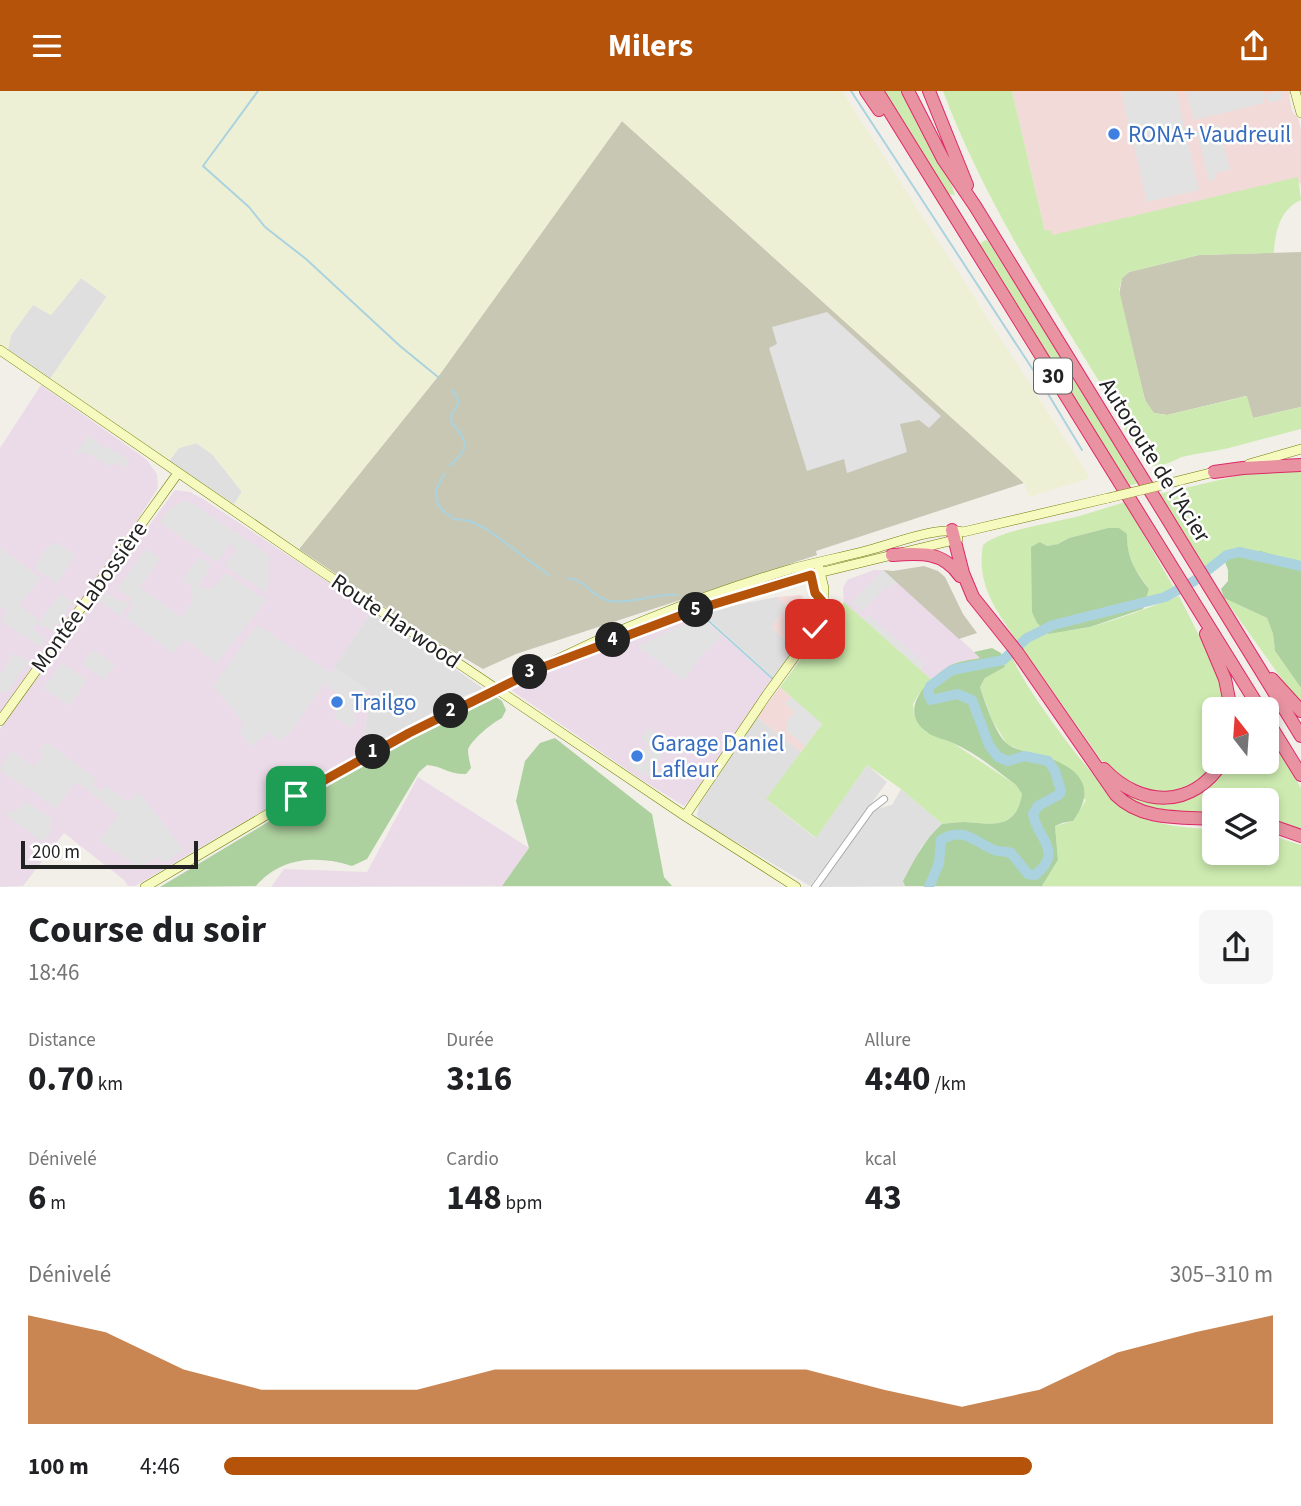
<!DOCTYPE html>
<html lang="fr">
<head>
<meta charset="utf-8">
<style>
  body { margin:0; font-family:"Source Sans 3",sans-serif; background:#f6f6f6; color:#202124; height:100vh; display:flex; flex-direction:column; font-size:26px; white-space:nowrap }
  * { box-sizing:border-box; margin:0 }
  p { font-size:23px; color:#757577 }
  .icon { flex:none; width:38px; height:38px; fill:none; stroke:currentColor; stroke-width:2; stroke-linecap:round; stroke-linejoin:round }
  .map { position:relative; height:796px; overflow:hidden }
  .drawer { display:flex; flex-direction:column; background:#fff; flex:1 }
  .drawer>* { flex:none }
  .needle { width:46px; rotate:343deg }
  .fabs { position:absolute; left:1202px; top:606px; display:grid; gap:14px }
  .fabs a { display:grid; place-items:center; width:77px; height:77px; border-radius:10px; background:#fff; box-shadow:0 4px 10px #0003; font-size:35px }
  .scale { position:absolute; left:21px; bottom:18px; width:177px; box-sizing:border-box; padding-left:7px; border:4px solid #222; border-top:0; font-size:19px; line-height:24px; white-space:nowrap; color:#222; -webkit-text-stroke:5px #fff; paint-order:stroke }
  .pin { position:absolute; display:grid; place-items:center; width:60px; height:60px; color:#fff; margin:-30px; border-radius:14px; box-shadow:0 4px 10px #0006 }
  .km { position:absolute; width:35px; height:35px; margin:-18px; border-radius:50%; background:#222; color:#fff; font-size:19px; line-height:35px; text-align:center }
  .round { display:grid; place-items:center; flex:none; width:74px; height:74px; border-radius:10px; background:#f6f6f6 }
  .headline { display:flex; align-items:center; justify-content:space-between; height:119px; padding:0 28px }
  h1 { font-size:38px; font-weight:700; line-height:52px }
  .stats { display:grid; grid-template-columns:repeat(3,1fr); gap:10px; height:119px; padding:7px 28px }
  .stats div { display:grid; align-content:center }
  .stats b { font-size:35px; font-weight:700 }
  .stats small { font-size:19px; font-weight:400 }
  .stats p { font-size:19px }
  .chart { height:196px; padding:14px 28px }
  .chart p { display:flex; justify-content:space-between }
  .chart svg { width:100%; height:126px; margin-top:7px; fill:#b45309; opacity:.7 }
  ul { padding:0 28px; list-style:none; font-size:23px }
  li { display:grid; grid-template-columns:112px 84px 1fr; align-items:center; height:52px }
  li i { height:18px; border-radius:9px; background:#b45309 }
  header { display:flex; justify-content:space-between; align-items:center; height:91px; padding:0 28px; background:#b45309; color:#fff; font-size:32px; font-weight:700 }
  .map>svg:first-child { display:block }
  .residential { fill:#e0dfdf }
  .commercial { fill:#f2dad9 }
  .industrial { fill:#ebdbe8 }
  .construction { fill:#c7c7b4 }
  .farmland { fill:#eef0d5 }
  .grass { fill:#cdebb0 }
  .forest { fill:#add19e }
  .parking { fill:#e2e2e2 }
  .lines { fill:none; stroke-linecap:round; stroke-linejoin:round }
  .stream { stroke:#aad3df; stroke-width:2 }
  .river { stroke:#aad3df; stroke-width:10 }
  .street-casing { stroke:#a9a9a9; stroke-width:8 }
  .secondary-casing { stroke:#707d05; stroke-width:10 }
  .highway-casing { stroke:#dc2a67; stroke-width:14 }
  .street { stroke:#fff; stroke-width:6 }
  .secondary { stroke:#f7fabf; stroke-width:9 }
  .highway { stroke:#e892a2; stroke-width:12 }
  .secondary-bridge-casing { stroke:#707d05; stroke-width:10; stroke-linecap:butt }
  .secondary-bridge { stroke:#f7fabf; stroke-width:9 }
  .route-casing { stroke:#fff; stroke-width:14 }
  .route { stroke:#b45309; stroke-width:9 }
  .shop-dot { fill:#3f7fe0; stroke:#fff; stroke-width:2.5 }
  .labels { text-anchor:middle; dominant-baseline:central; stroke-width:5; stroke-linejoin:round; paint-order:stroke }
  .shield { fill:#fff; stroke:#646464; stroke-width:2 }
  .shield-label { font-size:21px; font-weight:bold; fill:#222 }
  .shop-label { font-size:23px; fill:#366cbe; stroke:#fff; text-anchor:start }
  .street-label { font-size:23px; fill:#222; stroke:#fff }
</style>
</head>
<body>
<header><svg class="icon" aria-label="menu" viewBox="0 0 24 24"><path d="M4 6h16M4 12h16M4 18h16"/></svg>Milers<svg class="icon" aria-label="share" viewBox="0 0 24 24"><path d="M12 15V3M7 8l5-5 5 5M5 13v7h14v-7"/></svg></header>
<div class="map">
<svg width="1301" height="796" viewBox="0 0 1301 796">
  <rect width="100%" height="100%" fill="#f2efe9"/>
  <!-- residential -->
  <path class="residential" d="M81 187 107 205 50 288 8 259 11 244 33 214 51 224Z
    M196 352 213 364 242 401 234 413 169 370 179 357Z
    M777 506 787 515 772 536 796 561 775 588 701 521Z
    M372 520 484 598 456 608 368 658 364 647 370 601 333 576Z
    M757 626 801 661 767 709 815 747 867 674 887 691 810 795 700 729 697 724 699 714Z
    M901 698 942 733 921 756 912 776 905 786V795L820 796 870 723 876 718 892 714Z"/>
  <!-- commercial -->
  <path class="commercial" d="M1012 0H1291L1289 5 1292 20 1298 27 1301 39V97L1300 92 1047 148Z
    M801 504 807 513 811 531 796 561 772 536 787 515 777 506Z
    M780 596 822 633 801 661 757 626Z"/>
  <!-- industrial -->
  <path class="industrial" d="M41 294 146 368 157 383 158 397 105 479 0 623V357Z
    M175 399 190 401 203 408 372 520 334 576 370 601 364 647 368 658 135 795H128L124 789 64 742 23 795 0 796V638Z
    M874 479H883L981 567 951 574 932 589 844 511 843 497 847 489Z
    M697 522 774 590 693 705 684 715 639 687 508 597 588 562Z
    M418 686 529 757 502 795 271 796 284 778 367 781Z"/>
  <!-- construction -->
  <path class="construction" d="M622 30 1024 392 816 460 817 464 516 563 483 578 437 551 299 458 440 283Z
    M1301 161V316L1253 327 1246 305 1167 324 1154 322 1150 318 1145 309 1119 204 1122 187 1129 181 1199 164Z
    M924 475 938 480 945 486 963 523 977 542 959 548 883 479 893 480Z"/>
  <!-- farmland -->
  <path class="farmland" d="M0 0H842L1089 385 1087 388 1029 406 1024 392 622 30 440 283 299 458 234 413 242 401 213 364 197 352 179 357 169 370 50 288 107 206 81 187 51 224 33 214 11 244 8 259 0 254Z"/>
  <!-- grass -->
  <path class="grass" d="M883 0H902L951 92 955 104 947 103Z
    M943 0H1012L1045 140 1051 139 1052 144 1298 86 1301 109C1280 118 1275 141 1274 162L1199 164 1129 181 1122 187 1119 199 1145 309 1154 322 1167 324 1247 305 1253 327 1301 316V338C1277 344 1253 351 1229 357 1213 361 1197 362 1182 366 1174 369 1160 378 1152 374 1139 370 1115 317 1107 303 1046 204 984 109 943 0Z
    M985 149 988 150 997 164 1139 392 1127 395 981 159 980 153Z
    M1301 370V473L1287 470 1222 463 1207 478 1159 403Z
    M1125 411 1174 497 1166 502 1146 508 1149 498 1135 478 1126 455 1108 437 1069 447 1058 453 1047 455 1040 451 1037 532 1042 537 1018 551C996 520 976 493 983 454 999 439 1059 431 1083 424 1097 420 1111 415 1125 411Z
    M1179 505 1217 580 1226 618H1214V670H1218C1177 716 1143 709 1101 669L1022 556C1039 538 1066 542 1090 536 1120 528 1150 516 1179 505Z
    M1224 507 1267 527 1273 543 1275 560 1301 597V610L1284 591Z
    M844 511 932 589 919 603 913 613 914 623 926 641 953 652 1016 694 1022 703C1016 739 993 733 965 731 957 731 950 732 942 733L901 698 867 674 816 747 766 708 822 633 780 596Z
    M1012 565C1020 592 1103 703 1127 718 1152 735 1185 737 1214 738V761H1267V743L1301 754V795H1042L1058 769 1055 735 1073 730 1086 709 1023 660 1007 653 992 629 980 596 985 587 1005 576 1004 572Z
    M1267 642 1301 697V739L1267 729V709H1214V724L1165 721 1129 710 1116 694 1168 711 1228 670H1267Z"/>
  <!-- forest -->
  <path class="forest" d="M1108 437H1119L1127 443C1126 465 1136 482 1149 498L1143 518 1090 536 1048 543 1037 532 1032 521 1031 456 1040 451 1047 455 1058 453 1069 447Z
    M1236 460H1261L1301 473V597L1275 560 1273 543 1267 527 1224 507 1221 498 1228 490V479L1222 463Z
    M992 557 1001 562 1005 576 985 587 980 596C985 611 996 646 1009 654 1020 661 1034 662 1046 666 1081 678 1097 697 1073 730L1062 732 1055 735 1058 769 1042 795H905L903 790C915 768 923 750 942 733 950 732 957 731 965 731 993 733 1016 739 1022 703L1016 694C996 679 976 662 953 652 945 648 935 647 928 642 896 620 927 589 949 575 958 570 971 569 980 567L974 561Z
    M493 604 502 610 506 619 502 627C493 631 470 650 468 659 468 664 470 672 471 677L466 683C450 684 442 675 427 674L419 681 367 768 352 775C317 764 281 766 256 795L160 796 383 662Z
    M555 647 652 723 664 786 672 795H502L529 757 516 710 525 670 540 652Z"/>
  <!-- parking -->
  <path class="parking" d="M1121 0H1176L1199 99 1147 111Z
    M1186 0H1263V4L1281 0 1283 8 1269 12 1268 6 1264 7V12L1194 29Z
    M1219 34 1230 79 1215 82 1216 88 1209 91 1197 41Z
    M827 221 941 325 929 337 919 329 900 333 907 361 847 382 844 368 807 380 769 257 777 253 772 236Z
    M89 344 105 358 108 355 130 370 125 377 118 372 109 375 89 363 75 362Z
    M185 410 194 413 269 464 268 497 266 501 225 475 236 458 232 455 230 453 217 471 160 431 169 417Z
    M57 451 75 465 57 492 34 477 47 456Z
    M0 457 41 487 19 514 39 529 32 538 46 548 40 556 26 547 31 539 24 546 1 530 8 521 0 515Z
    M146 458 160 468 140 496 181 526 194 509 191 503V495L182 489 199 466 211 473 200 495 203 497 211 498 226 482 267 509 216 573 186 548 173 562 125 527 134 514 131 511 120 525 100 510 106 502 117 509 131 511 132 508 117 498Z
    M883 479 896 491 891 497 888 495 861 521 851 512Z
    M60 502 73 511 52 540 46 534 44 537 38 533Z
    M868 523 924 572 925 574 921 578 864 528Z
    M700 526 721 545 708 559 706 558 684 590 637 555Z
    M257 534 331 582 335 577 367 598 364 602 368 605 353 625 357 628 351 637 333 625 347 603 346 602 343 606 325 594 329 586 289 643 277 650 271 641 251 656 240 640 244 632 213 595Z
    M93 558 115 574 104 589 82 573Z
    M14 562 29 571 6 603 0 599V584Z
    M62 572 87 589 70 615 43 597Z
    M791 606 822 633 805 655 786 639 787 631 795 621 785 613Z
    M649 637 671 651 647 686 629 674 633 667 643 674 646 670 640 665 648 653 641 648Z
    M46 651 96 687 92 693 101 700 106 694 128 711 136 703H140L184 759 165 771 156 766 140 777 99 750 119 724 80 693 76 691 56 718 25 694 23 695 0 679 11 660 27 671 16 687 28 671 34 676 44 664 39 660Z
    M26 710 53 729 48 736 52 739 43 751 6 724 10 718 15 721Z"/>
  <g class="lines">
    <!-- stream -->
    <path class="stream" d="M258 0 203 75 249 116 265 136 306 168 400 255 438 286
      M851 0 1039 288 1082 359
      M450 375C463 362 472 356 457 338 454 335 452 334 451 329 450 315 467 317 452 299
      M444 383 436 399 438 414 443 420 455 428 470 430 488 439 549 484
      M568 487C584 488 591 504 606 509 627 515 653 502 677 504
      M702 524 773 588"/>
    <!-- river -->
    <path class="river" d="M929 796 939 772 941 749C963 735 975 751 994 759 999 761 1006 760 1011 762L1028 783 1035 784C1065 760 1037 748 1033 723L1038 715 1060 703 1061 700 1055 680 1048 670 1024 665 1008 670 998 666 989 654 972 609 957 603 931 609 928 602 930 595 952 579 1003 569 1027 547 1053 534 1165 506 1194 490 1227 464 1239 461 1301 475"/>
    <!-- street casing -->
    <g class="street-casing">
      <path id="street" d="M815 796 871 718 884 708"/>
    </g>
    <!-- secondary casing -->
    <g class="secondary-casing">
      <path id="secondary" d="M1295 0 1301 22
        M0 259 317 477 685 725 796 796
        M1249 373 1301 358
        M1162 394 1218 380
        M810 479 815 502 822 510
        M596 555 752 501 802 486 958 448
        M538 578C619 537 704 504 791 478 817 471 843 466 869 459 896 452 936 435 963 441L1108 407
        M517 587 541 577
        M0 630 178 382
        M685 725 766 605 822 528 824 497 819 477
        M145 796 359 669 477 607"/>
    </g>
    <!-- highway casing -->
    <g class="highway-casing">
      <path id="highway" d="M866 0 879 19
        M877 0 1260 618
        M908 0 943 68 975 115 1301 645
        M929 0 967 94
        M1214 381 1243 377 1301 374
        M952 439 963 482 973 506 1017 561 1116 704C1142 730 1181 726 1214 728
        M892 464C920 462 943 460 960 485
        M1206 543 1225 588 1231 618
        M1272 588 1301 620
        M1267 629 1301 684
        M1104 678C1141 717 1193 718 1223 670
        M1267 733 1301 745"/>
    </g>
    <!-- street -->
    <use href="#street" class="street"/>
    <!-- secondary -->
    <use href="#secondary" class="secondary"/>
    <!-- highway -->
    <use href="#highway" class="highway"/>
    <!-- secondary-bridge casing -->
    <g class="secondary-bridge-casing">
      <path id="secondary-bridge" d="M1108 407 1162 394
        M477 607 517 587"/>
    </g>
    <!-- secondary-bridge -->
    <use href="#secondary-bridge" class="secondary-bridge"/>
  </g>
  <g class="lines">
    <!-- route casing -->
    <g class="route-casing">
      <path id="route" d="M296 705 409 642 538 578 698 518 811 484 815 502 822 510 823 515 822 528 815 538"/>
    </g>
    <!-- route -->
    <use href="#route" class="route"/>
  </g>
  <!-- markers -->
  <g class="shop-dot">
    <circle cx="1114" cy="43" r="7"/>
    <circle cx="337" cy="611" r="7"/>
    <circle cx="637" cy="665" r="7"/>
  </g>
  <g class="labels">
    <!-- shield labels -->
    <rect class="shield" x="1034" y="267.5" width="38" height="35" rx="5"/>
    <g class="shield-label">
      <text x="1053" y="285">30</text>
    </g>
    <!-- shop labels -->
    <g class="shop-label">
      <text x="1128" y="43">RONA+ Vaudreuil</text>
      <text x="351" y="611">Trailgo</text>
      <text x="651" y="652">Garage Daniel<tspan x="651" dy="26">Lafleur</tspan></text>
    </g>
    <!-- street labels -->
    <g class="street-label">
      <text transform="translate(1155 369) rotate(58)">Autoroute de l'Acier</text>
      <text transform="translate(89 506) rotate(-54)">Montée Labossière</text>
      <text transform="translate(396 530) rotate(34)">Route Harwood</text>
    </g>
  </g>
</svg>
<div class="fabs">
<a><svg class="needle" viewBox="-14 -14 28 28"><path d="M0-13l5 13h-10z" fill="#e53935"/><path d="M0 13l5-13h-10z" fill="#757577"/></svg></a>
<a><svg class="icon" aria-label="layers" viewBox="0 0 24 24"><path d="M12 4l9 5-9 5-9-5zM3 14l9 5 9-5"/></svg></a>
</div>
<div class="scale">200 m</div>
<div class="pin" style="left:296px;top:705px;background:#1e9e55"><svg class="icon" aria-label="arrive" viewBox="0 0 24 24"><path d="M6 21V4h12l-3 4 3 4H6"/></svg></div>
<div class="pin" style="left:815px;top:538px;background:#d93025"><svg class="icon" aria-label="check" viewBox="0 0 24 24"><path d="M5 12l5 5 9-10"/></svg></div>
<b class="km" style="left:373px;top:661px">1</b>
<b class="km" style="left:451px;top:620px">2</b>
<b class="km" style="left:530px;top:581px">3</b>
<b class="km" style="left:613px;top:549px">4</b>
<b class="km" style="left:696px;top:519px">5</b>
</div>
<section class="drawer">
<div class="headline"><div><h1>Course du soir</h1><p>18:46</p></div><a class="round"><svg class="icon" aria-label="share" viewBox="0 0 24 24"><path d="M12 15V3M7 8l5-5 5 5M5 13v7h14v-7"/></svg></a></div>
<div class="stats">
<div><p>Distance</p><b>0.70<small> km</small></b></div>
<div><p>Durée</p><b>3:16</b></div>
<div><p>Allure</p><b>4:40<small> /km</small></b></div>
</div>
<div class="stats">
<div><p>Dénivelé</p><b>6<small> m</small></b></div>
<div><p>Cardio</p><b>148<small> bpm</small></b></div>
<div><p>kcal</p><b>43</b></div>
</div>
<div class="chart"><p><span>Dénivelé</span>305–310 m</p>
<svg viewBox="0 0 160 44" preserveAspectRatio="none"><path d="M0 44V6L10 12L20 25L30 32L40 32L50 32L60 25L70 25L80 25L90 25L100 25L110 32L120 38L130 32L140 19L150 12L160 6V44z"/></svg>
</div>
<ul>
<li><b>100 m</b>4:46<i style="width:77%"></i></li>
</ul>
</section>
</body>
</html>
